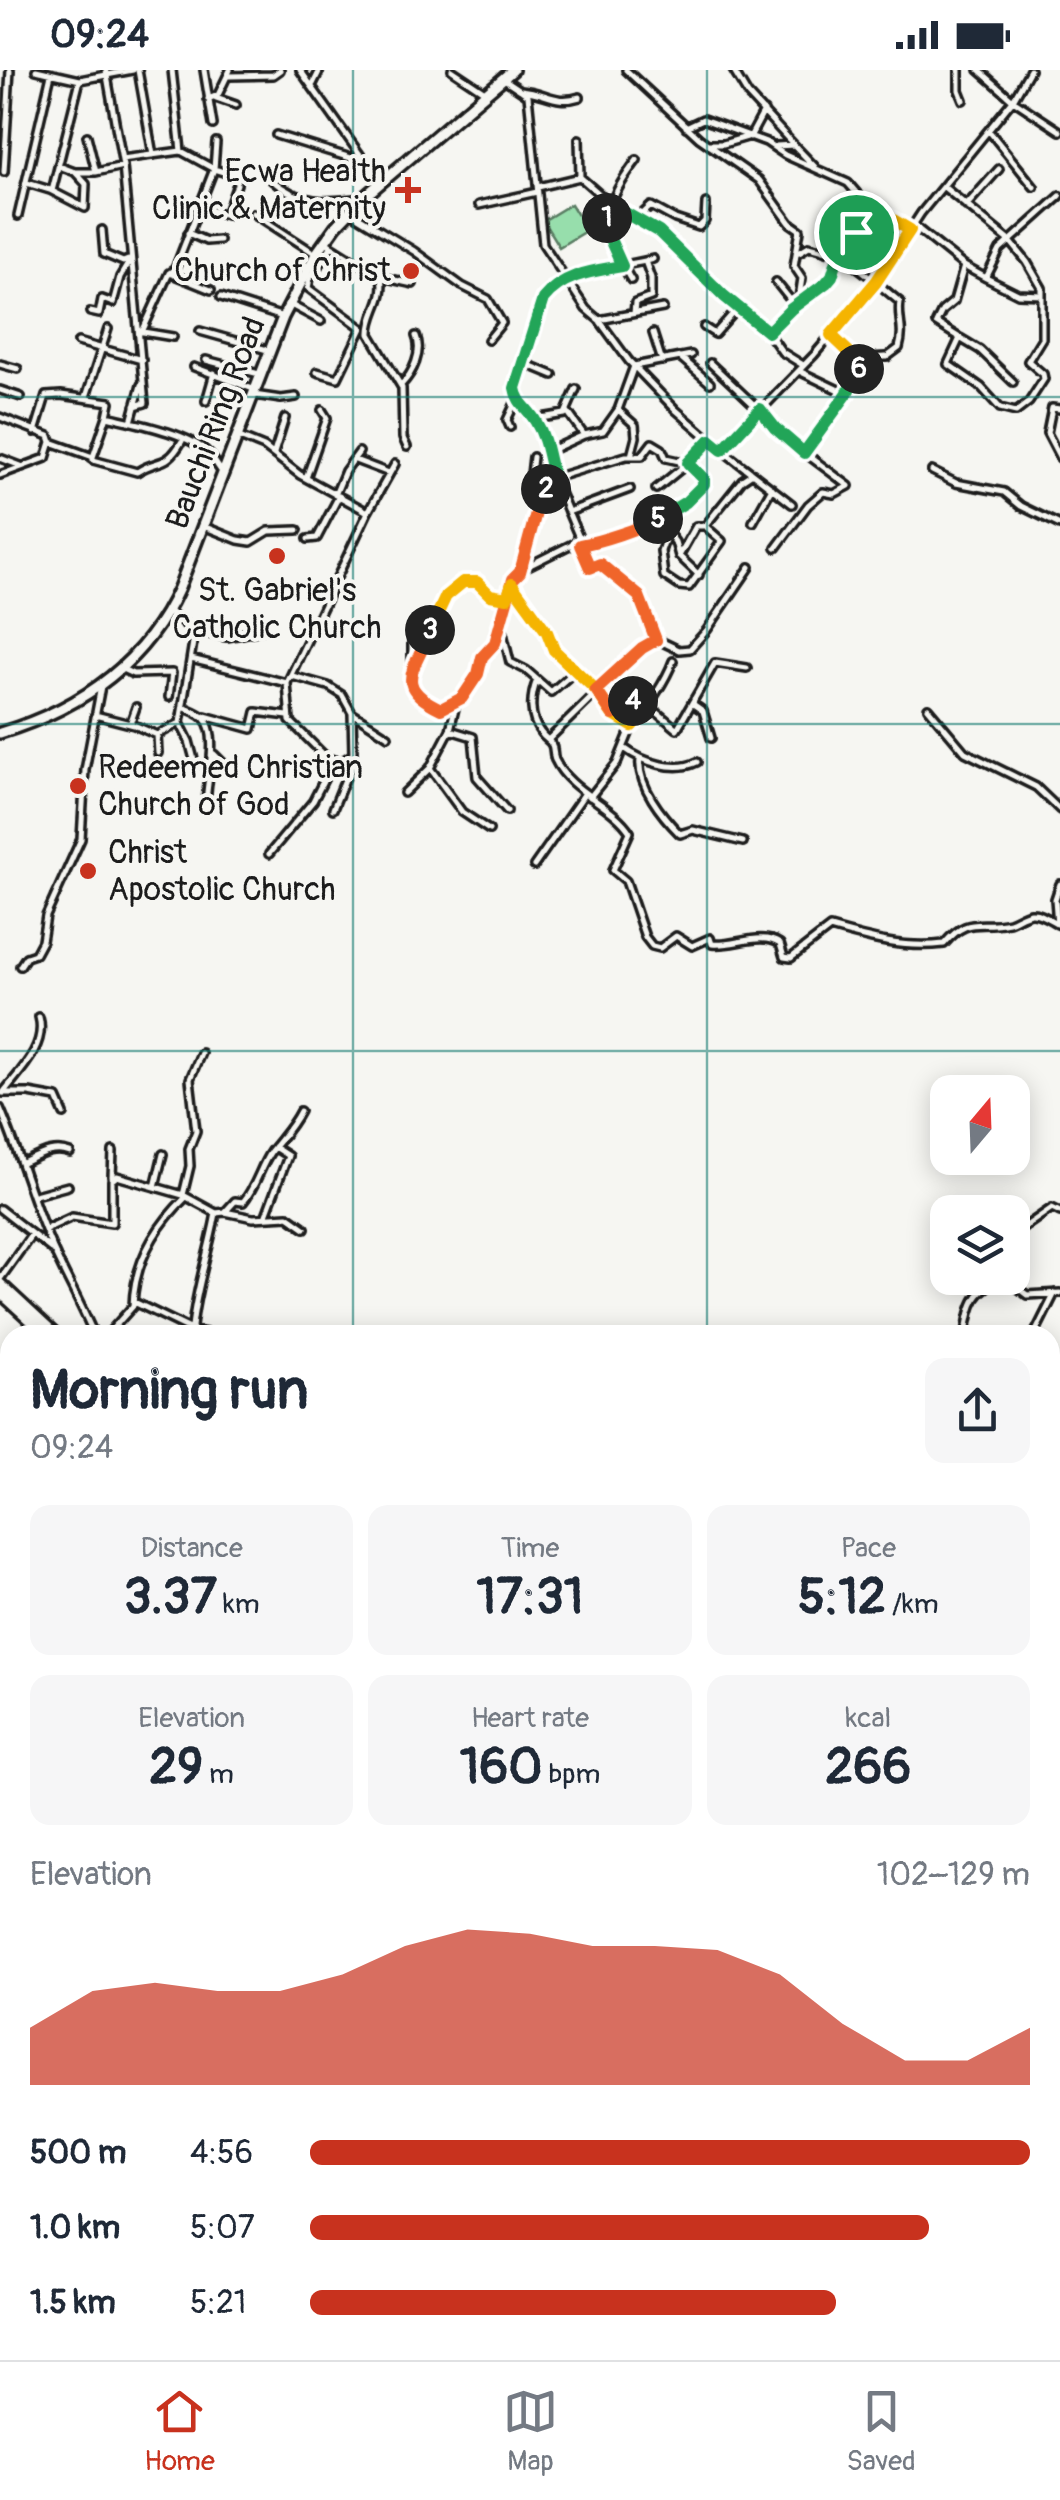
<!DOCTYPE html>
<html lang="en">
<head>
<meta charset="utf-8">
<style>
  body { margin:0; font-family:Pangolin,sans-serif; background:#f6f6f7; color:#1f2937; height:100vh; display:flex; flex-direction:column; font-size:38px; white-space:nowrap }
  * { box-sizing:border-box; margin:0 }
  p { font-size:32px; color:#747a83 }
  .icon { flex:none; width:55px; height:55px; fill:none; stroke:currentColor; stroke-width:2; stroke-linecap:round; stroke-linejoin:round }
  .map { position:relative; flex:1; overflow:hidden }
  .sheet { position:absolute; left:0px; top:1255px; width:1060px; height:1035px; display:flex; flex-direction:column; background:#fff; border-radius:30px 30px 0 0; box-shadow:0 5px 25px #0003 }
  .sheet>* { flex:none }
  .needle { width:65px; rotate:19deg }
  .fabs { position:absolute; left:930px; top:1005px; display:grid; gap:20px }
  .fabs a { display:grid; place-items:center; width:100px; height:100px; border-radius:20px; background:#fff; box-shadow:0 5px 25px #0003; font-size:50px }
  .pin { position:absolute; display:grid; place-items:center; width:85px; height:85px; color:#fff; margin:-42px; border:5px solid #fff; border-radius:50%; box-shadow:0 2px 10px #0007 }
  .km { position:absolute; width:50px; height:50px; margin:-25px; border-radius:50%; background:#222; color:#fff; font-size:28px; line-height:50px; text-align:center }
  .round { display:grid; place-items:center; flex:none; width:105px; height:105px; border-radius:20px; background:#f6f6f7 }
  .head { display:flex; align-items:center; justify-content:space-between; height:170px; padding:0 30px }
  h1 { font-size:55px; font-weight:800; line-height:75px }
  .figures { display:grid; grid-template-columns:repeat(3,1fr); gap:15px; height:170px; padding:10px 30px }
  .figures div { display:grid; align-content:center; border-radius:20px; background:#f6f6f7; text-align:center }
  .figures b { font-size:50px; font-weight:800 }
  .figures small { font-size:28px; font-weight:400 }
  .figures p { font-size:28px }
  .chart { height:280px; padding:20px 30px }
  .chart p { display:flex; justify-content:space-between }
  .chart svg { width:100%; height:180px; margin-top:10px; fill:#c8321e; opacity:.7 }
  ul { padding:0 30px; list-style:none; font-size:32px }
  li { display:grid; grid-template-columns:160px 120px 1fr; align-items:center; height:75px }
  li i { height:25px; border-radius:12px; background:#c8321e }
  .status { display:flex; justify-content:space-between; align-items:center; height:70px; padding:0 50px; background:#fff; direction:ltr }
  .status svg { height:28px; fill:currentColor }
  .tabs { display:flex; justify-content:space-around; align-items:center; height:140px; border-top:2px solid #e0e1e3; background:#fff; font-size:28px; color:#747a83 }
  .tabs a { display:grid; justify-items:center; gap:5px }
  .tabs .current { color:#c8321e }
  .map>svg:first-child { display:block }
  .built { fill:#e9e8f5 }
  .green { fill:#97deac; stroke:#5a7d64; stroke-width:2.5 }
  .water { fill:#89d5ea; stroke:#5d8b98; stroke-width:2.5 }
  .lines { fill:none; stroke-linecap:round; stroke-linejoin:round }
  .river { stroke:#89d5ea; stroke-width:9 }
  .street-casing { stroke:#1c1c1c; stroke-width:12 }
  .secondary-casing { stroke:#1c1c1c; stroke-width:15 }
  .primary-casing { stroke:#1c1c1c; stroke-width:16 }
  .street { stroke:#f6f6f2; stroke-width:5 }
  .secondary { stroke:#f6f6f2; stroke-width:8 }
  .primary { stroke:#f6f6f2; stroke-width:9 }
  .split-1-casing { stroke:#fff; stroke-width:20 }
  .split-2-casing { stroke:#fff; stroke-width:20 }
  .split-3-casing { stroke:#fff; stroke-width:20 }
  .split-4-casing { stroke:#fff; stroke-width:20 }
  .split-5-casing { stroke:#fff; stroke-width:20 }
  .split-6-casing { stroke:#fff; stroke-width:20 }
  .split-7-casing { stroke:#fff; stroke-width:20 }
  .split-1 { stroke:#22a559; stroke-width:12 }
  .split-2 { stroke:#22a559; stroke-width:12 }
  .split-3 { stroke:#f0652b; stroke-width:12 }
  .split-4 { stroke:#f5b400; stroke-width:12 }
  .split-5 { stroke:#f0652b; stroke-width:12 }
  .split-6 { stroke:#22a559; stroke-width:12 }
  .split-7 { stroke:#f5b400; stroke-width:12 }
  .grid { fill:none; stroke:#0f766e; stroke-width:2.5; stroke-opacity:0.55 }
  .poi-dot { fill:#c8321e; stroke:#f6f6f2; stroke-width:4 }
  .labels { text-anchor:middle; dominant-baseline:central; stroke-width:8; stroke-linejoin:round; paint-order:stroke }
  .poi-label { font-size:32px; fill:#1c1c1c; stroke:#f6f6f2; text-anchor:end }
  .street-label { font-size:32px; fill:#1c1c1c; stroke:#f6f6f2 }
</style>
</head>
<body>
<div class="status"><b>09:24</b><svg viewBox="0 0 49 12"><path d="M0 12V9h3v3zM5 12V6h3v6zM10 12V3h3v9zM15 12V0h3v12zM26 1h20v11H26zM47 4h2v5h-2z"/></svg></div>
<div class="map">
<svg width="1060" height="2290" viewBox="0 0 1060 2290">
  <rect width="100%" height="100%" fill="#f6f6f2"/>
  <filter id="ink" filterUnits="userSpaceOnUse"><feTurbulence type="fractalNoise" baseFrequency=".01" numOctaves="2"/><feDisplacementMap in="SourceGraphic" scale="20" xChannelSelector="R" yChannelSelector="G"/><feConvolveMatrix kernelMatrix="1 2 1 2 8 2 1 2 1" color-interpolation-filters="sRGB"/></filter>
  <g filter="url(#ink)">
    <!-- built -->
    <path class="built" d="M10 1947V2231L0 2225V1966Z
      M94 2280H308L302 2290H112Z"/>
    <!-- green -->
    <path class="green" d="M571 134 587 160 559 177 543 151Z"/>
    <!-- water -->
    <path class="water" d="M1050 1770 1060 1773V2205L1050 2225Z
      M669 2280H1026L1023 2290H664Z"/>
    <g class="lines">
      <!-- river -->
      <path class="river" d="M347 2290 358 2280"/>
      <!-- street casing -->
      <g class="street-casing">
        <path id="street" d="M36 0 80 10 133 0
          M106 0 123 96 145 333 135 336
          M138 0 153 85
          M172 0 181 81
          M204 0 213 55
          M300 0 366 93 383 111
          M452 0 485 22
          M626 0 699 68 759 110 790 153 800 160 794 196 802 208 799 228 768 262
          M733 0 748 25 794 75
          M959 0V20L963 30
          M979 0 1013 30 1030 0
          M229 6 273 5 280 0
          M504 9 528 25 543 174 586 239 599 250 629 291 676 340 722 380 814 285 876 212 921 143 1013 30 1060 61
          M313 14 320 0
          M521 20C547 22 554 35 580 27
          M216 28 236 35
          M208 29 218 25 230 0
          M686 57 703 49 766 72 785 85 848 113 866 134 879 139 909 160
          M989 61 1034 117
          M276 65 364 92
          M87 66 96 102 123 96
          M750 67 764 41
          M579 69 580 107
          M709 74H723L747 67
          M776 76 794 75 815 97
          M122 89 181 81 214 99 175 199 169 203 142 262
          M59 96 75 102H96
          M4 102 10 0
          M272 110C299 134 327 133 361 128
          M27 113 50 120 85 138 86 114 75 102
          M538 117 580 107 613 136 659 162 724 226 765 258 782 282 803 295
          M945 118 1010 171 1000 180 986 208 1018 224 1042 225
          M52 121 80 10
          M479 135 537 122
          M966 136 999 99
          M350 142 414 181 462 216 488 229 502 253 488 270
          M253 143 316 184
          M198 144 211 140 226 145 237 114 236 106 214 99 216 72
          M18 146 51 4
          M636 150 651 136 675 149 699 157 705 151 706 133
          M913 155 964 196 954 231 942 241 936 253 960 268 948 294 981 317 1000 338 1016 342 1029 332 1044 309 1043 304 1028 291 1042 268V218L1027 192 1010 171 1060 126
          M102 160 104 184 123 192 128 190
          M188 163 206 171 219 170
          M327 173 381 207C386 229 369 244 370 264L402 318 403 368 407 377
          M799 182 809 176C852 185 867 206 900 232 897 249 905 258 899 278L887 287C859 286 856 301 847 324
          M964 196 986 208
          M169 203 211 220
          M381 207 413 214
          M631 210C624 200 622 190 617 180 598 147 615 119 637 90
          M776 212 792 232
          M221 227 283 247
          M289 234 321 251
          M791 239 812 226 832 206 840 180 863 152 868 135
          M90 242 99 244 102 229 113 233 120 207 129 192
          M634 243 635 233 651 227V208L645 191
          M599 250 663 238
          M704 257 715 264 738 238
          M200 261 271 281
          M143 262 173 267
          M653 263 662 291
          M833 266 853 286 865 291
          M960 268 980 280 1013 312
          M78 272 142 290
          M680 287 710 313
          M206 290 259 304
          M524 293 553 305
          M710 293 805 383 849 416 834 424 823 422 808 435 776 478
          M0 294 18 299
          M194 297 253 319
          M799 301 847 324 805 383
          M317 302 338 308 362 258 308 218 310 208 331 177
          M401 315C413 303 423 282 416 266
          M0 320 21 327
          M254 325 281 329 296 327
          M86 327 108 259
          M206 331 214 303
          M1060 339 1052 338 1047 363 1060 388
          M567 341 584 365
          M0 347 49 366 51 372 46 388 0 405
          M535 349 565 344 576 319
          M131 352 141 315
          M510 357 507 350 517 329
          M35 362 46 326 61 325 110 332 107 346
          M237 366 264 377 300 405 368 442
          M51 372 93 387 107 346C135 353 187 363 207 382 213 387 217 396 222 402
          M722 380 792 434
          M549 381 584 365 603 361 618 340
          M274 383 285 348
          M631 386 636 367 635 355 618 340 634 296 691 285
          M93 387V390L137 402C158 388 166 399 182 371
          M533 387 530 413 548 417
          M0 388 21 396
          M355 390 389 403
          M932 401 956 413 1004 422 1021 436 1060 455
          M306 408 327 348 322 340
          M554 408 626 386H642L652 373 662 379 666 388 688 393 710 370
          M335 425 345 401 359 382
          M568 442 630 419
          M658 449 675 472 679 486 699 505
          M753 452 772 418
          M203 456 238 470 251 472 269 461 298 460
          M667 464 661 481 664 506 679 516 689 517 722 471 705 456 742 410 751 404
          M308 469 317 468 339 426
          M580 475 590 497 601 494 639 526 656 569
          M574 476 598 472 658 449 686 433 704 414V409L688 393 656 419
          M679 486 696 456H704
          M520 500C527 476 533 423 556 414
          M511 514 547 562 554 580 596 620 612 644 632 656
          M169 541 193 561 194 566 180 653 189 671 196 697
          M501 555 510 592 526 600 551 622 573 603
          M193 561 227 567 261 560
          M412 564V618L421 630 441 639 448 637 462 628 478 604 482 587 495 573 513 509 526 497 580 470 551 401 549 381 540 361 517 329 515 318 543 229C569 197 616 199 653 189
          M191 589 287 613
          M120 598 133 604 172 603 169 627
          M412 598 440 535 463 512H477L491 525 507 528
          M292 606 328 616 342 625 352 643 388 666
          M537 610C530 627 529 648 541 663 545 669 549 669 552 675 554 679 553 686 555 690 570 722 612 734 630 762L613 800 626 811 645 867 652 876 660 878 676 866 692 876 710 868 712 874C733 877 761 861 780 874L784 887 791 888 830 858C868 869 905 879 944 874 969 845 977 859 1009 852 1016 850 1023 844 1031 843 1041 842 1051 851 1060 855
          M694 629 693 634 703 641 711 668
          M456 634 450 660 473 667 477 707 507 741
          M183 637C190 640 199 643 204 648 221 665 204 719 206 741
          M928 638 965 682 1036 717 1060 740
          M644 644C654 625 666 611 673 591
          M95 645 134 655 157 665 158 683
          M613 645 629 630 647 638
          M205 646 252 659 256 642 288 646
          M130 654 136 637
          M157 665 180 653
          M548 670 642 578 656 569 679 580 690 579 707 560 750 497
          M624 678C643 692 675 703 697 692
          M214 684 233 703
          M640 689C637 715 662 746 680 764L693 760 743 772
          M341 692 353 684 352 643
          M430 698 462 742 489 760
          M404 723 430 698 450 660
          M590 727 617 693 632 656 644 644 658 643 677 659 715 593 747 598
          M333 739 348 702 341 692 327 688 290 651 287 613 368 442 395 394
          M269 784 313 731 333 692
          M534 796 585 723
          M1057 854 1055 829 1060 814
          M20 896 26 887 35 884 42 871 46 846 81 769 85 700 101 616
          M3 1023C20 1001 47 976 39 947
          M3 1023H29L57 1028 64 1044
          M0 1038C20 1084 33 1135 53 1179 66 1208 82 1236 94 1265
          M23 1093C39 1086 53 1076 70 1083
          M112 1107 113 1081
          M155 1117 163 1084
          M35 1125 68 1116
          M183 1125 190 1096 189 1079 196 1061 190 1009 201 983
          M0 1139 51 1179
          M225 1142 253 1148 288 1146 305 1158
          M216 1143C209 1182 196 1218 192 1257L194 1261 218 1265
          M266 1145 288 1086 274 1077
          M46 1159 72 1147 112 1153V1110L117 1106 183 1125 216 1143 225 1142 235 1131 243 1132C256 1117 260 1097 271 1081 281 1068 292 1057 300 1041
          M1016 1163 1052 1138 1060 1142
          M1005 1208 1027 1225 1060 1223
          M0 1209 32 1164
          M134 1232 194 1261 191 1265
          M107 1265 133 1236C134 1193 155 1157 186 1127
          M966 1265C969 1235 975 1217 1006 1208
          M1034 1265 1055 1223
          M0 1452 10 1462
          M1052 1517 1060 1510
          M0 1569 10 1538
          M0 1587 10 1592
          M10 2134 1 2148 10 2153
          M0 2234 10 2236
          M0 2279 10 2280
          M14 2280V2290
          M41 2280V2290
          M73 2280 75 2290
          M90 2280 105 2290"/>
      </g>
      <!-- secondary casing -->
      <g class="secondary-casing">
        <path id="secondary" d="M0 1213 56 1265
          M0 1223 46 1265
          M1050 1639 1060 1636
          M1050 1648 1060 1644
          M318 2290 325 2280"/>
      </g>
      <!-- primary casing -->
      <g class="primary-casing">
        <path id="primary" d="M0 663C79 639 145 594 179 518L283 247 316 184 336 156 364 127 513 0"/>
      </g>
      <!-- street -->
      <use href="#street" class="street"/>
      <!-- secondary -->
      <use href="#secondary" class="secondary"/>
      <!-- primary -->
      <use href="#primary" class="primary"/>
    </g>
  </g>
  <g class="lines" filter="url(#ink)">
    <!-- split-1 casing -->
    <g class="split-1-casing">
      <path id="split-1" d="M607 148 613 136 659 162 724 226 768 262 791 239 826 213 832 206 840 180 856 162"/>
    </g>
    <!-- split-2 casing -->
    <g class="split-2-casing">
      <path id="split-2" d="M546 419 556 414C548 393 548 371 536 352 529 339 517 333 515 318L543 229C563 204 593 201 622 196L609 167 607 148"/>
    </g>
    <!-- split-3 casing -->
    <g class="split-3-casing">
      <path id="split-3" d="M430 560C418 598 389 615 441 639L462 628 478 604 482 587 495 573 513 509 520 502 540 428 546 419"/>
    </g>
    <!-- split-4 casing -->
    <g class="split-4-casing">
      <path id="split-4" d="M430 560 446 526 463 512H477L490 525 507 528 512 514 547 562 554 580 596 620 612 644 632 656 647 638 633 631"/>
    </g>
    <!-- split-5 casing -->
    <g class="split-5-casing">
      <path id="split-5" d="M633 631 628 630 613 645 596 620 642 578 656 570 639 526 600 494 590 498 580 475C602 471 638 459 658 449"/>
    </g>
    <!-- split-6 casing -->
    <g class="split-6-casing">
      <path id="split-6" d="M658 449 686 432 704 414V409L688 393 710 370 722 380 760 339 775 358 804 383 847 324 859 299"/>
    </g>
    <!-- split-7 casing -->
    <g class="split-7-casing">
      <path id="split-7" d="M856 162 868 135 910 160 876 212 831 265 853 286 865 291 859 299"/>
    </g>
    <!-- split-1 -->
    <use href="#split-1" class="split-1"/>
    <!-- split-2 -->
    <use href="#split-2" class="split-2"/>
    <!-- split-3 -->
    <use href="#split-3" class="split-3"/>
    <!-- split-4 -->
    <use href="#split-4" class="split-4"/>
    <!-- split-5 -->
    <use href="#split-5" class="split-5"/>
    <!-- split-6 -->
    <use href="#split-6" class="split-6"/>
    <!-- split-7 -->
    <use href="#split-7" class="split-7"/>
  </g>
  <!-- grid -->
  <path class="grid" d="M353 0V1265M707 0V1265M0 327H1060M0 654H1060M0 981H1060M0 1309H10M1050 1309H1060M0 1636H10M1050 1636H1060M0 1963H10M1050 1963H1060M353 2280V2290M707 2280V2290"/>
  <!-- markers -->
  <g class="poi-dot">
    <path d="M403 105h10v10h10v10h-10v10h-10v-10h-10v-10h10z"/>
    <circle cx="411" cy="201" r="10"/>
    <circle cx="277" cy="486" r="10"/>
    <circle cx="78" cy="716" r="10"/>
    <circle cx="88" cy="801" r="10"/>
  </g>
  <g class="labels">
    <!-- poi labels -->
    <g class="poi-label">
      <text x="386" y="102">Ecwa Health<tspan x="386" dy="37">Clinic &amp; Maternity</tspan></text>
      <text x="391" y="201">Church of Christ</text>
      <text x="277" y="521" text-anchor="middle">St. Gabriel's<tspan x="277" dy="37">Catholic Church</tspan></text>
      <text x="98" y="698" text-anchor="start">Redeemed Christian<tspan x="98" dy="37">Church of God</tspan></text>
      <text x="108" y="783" text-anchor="start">Christ<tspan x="108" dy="37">Apostolic Church</tspan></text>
    </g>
    <!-- street labels -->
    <g class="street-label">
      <text transform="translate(216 353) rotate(-69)">Bauchi Ring Road</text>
    </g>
  </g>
</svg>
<div class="fabs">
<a><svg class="needle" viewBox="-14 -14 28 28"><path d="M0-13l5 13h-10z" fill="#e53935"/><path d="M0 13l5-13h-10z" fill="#747a83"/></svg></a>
<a><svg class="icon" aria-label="layers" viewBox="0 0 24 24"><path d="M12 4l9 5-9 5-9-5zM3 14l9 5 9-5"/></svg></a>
</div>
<div class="pin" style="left:856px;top:162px;background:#1e9e55"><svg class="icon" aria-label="arrive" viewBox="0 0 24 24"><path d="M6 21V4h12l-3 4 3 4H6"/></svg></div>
<b class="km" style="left:607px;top:148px">1</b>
<b class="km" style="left:546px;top:419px">2</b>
<b class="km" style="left:430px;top:560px">3</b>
<b class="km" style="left:633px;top:631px">4</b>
<b class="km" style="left:658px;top:449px">5</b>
<b class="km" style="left:859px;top:299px">6</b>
<section class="sheet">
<div class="head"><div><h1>Morning run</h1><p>09:24</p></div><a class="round"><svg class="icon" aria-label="share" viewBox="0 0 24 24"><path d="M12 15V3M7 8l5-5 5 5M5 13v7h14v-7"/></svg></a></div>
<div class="figures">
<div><p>Distance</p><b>3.37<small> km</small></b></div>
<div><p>Time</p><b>17:31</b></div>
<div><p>Pace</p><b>5:12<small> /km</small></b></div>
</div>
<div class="figures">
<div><p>Elevation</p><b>29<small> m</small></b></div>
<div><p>Heart rate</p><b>160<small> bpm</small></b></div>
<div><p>kcal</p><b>266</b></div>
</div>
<div class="chart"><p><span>Elevation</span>102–129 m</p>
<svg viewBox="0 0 160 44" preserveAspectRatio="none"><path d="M0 44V30L10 21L20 19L30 21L40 21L50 17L60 10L70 6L80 7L90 10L100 10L110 11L120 17L130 29L140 38L150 38L160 30V44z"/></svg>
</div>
<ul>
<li><b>500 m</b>4:56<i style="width:100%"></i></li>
<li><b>1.0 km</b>5:07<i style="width:86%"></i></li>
<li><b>1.5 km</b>5:21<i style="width:73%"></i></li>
</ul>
</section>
</div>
<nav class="tabs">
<a class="current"><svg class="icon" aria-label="home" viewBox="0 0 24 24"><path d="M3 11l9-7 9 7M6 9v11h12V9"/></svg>Home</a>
<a><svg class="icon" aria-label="map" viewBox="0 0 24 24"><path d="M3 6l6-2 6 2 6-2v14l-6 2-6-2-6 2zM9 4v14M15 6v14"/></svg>Map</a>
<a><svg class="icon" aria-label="saved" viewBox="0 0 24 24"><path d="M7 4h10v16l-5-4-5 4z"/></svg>Saved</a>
</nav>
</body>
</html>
